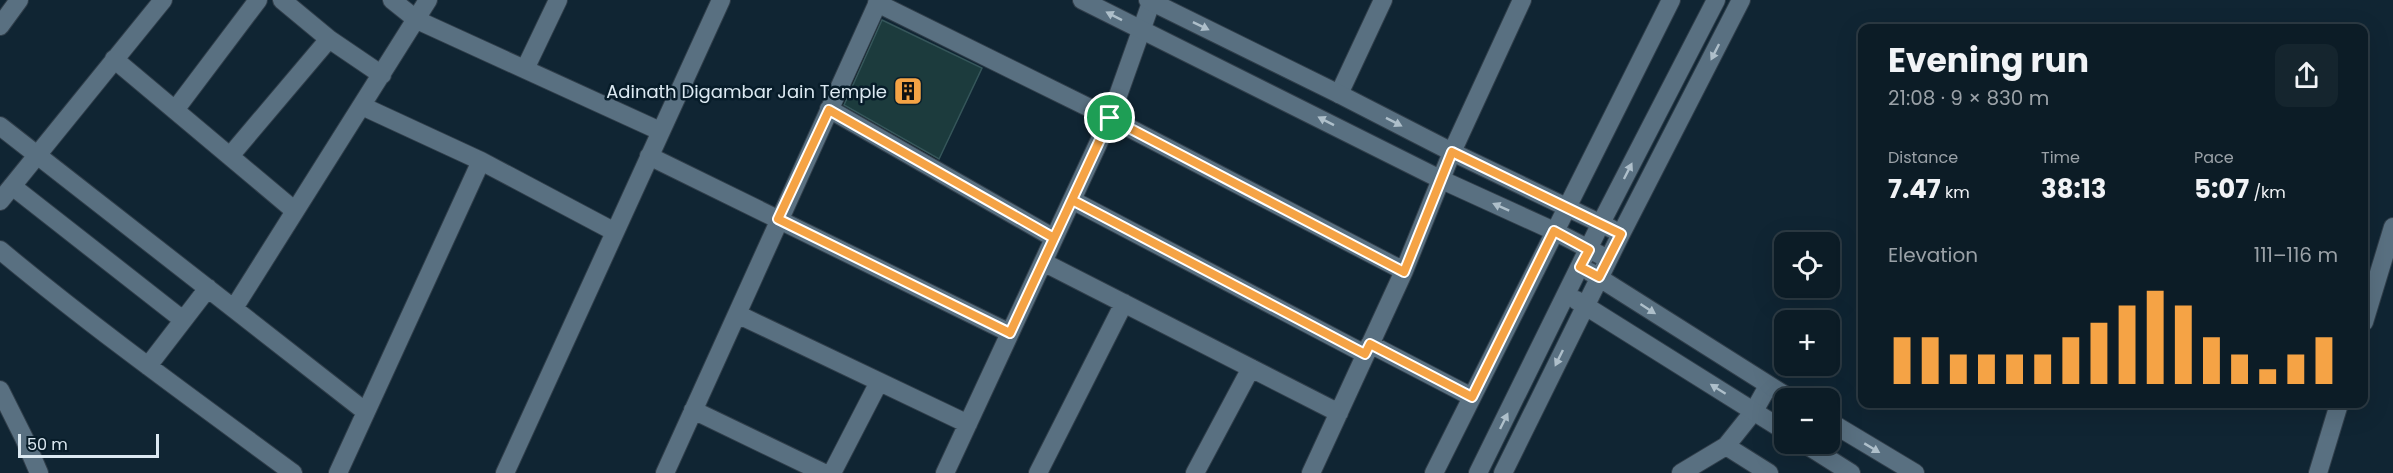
<!DOCTYPE html>
<html lang="en">
<head>
<meta charset="utf-8">
<style>
  body { margin:0; font-family:Poppins,sans-serif; background:#15252e; color:#f1f3f6; height:100vh; display:flex; flex-direction:column; font-size:22px; white-space:nowrap }
  * { box-sizing:border-box; margin:0 }
  p { font-size:20px; color:#9aa1a7 }
  .icon { flex:none; width:33px; height:33px; fill:none; stroke:currentColor; stroke-width:2; stroke-linecap:round; stroke-linejoin:round }
  .map { position:relative; flex:1; overflow:hidden }
  .drawer { position:absolute; left:1858px; top:24px; width:510px; height:384px; display:flex; flex-direction:column; background:#0c1c26; border-radius:12px; box-shadow:0 6px 24px #0002,0 0 0 2px #2c3a43 }
  .drawer>* { flex:none }
  .tools { position:absolute; left:1774px; top:232px; display:grid; gap:12px }
  .tools a { display:grid; place-items:center; width:66px; height:66px; border-radius:12px; background:#0c1c26; box-shadow:0 6px 24px #0002,0 0 0 2px #2c3a43; font-size:30px }
  .scale { position:absolute; left:18px; bottom:15px; width:141px; box-sizing:border-box; padding-left:6px; border:3px solid #dce9f2; border-top:0; font-size:16px; line-height:21px; white-space:nowrap; color:#dce9f2; -webkit-text-stroke:4px #071c29; paint-order:stroke }
  .pin { position:absolute; display:grid; place-items:center; width:51px; height:51px; color:#fff; margin:-26px; border:3px solid #fff; border-radius:50%; box-shadow:0 2px 6px #0007 }
  .round { display:grid; place-items:center; flex:none; width:63px; height:63px; border-radius:12px; background:#15252e }
  .headline { display:flex; align-items:center; justify-content:space-between; height:102px; padding:0 30px }
  h1 { font-size:33px; font-weight:700; line-height:45px }
  .stats { display:grid; grid-template-columns:repeat(3,1fr); gap:9px; height:102px; padding:6px 30px }
  .stats div { display:grid; align-content:center }
  .stats b { font-size:26px; font-weight:700 }
  .stats small { font-size:16px; font-weight:400 }
  .stats p { font-size:16px }
  .chart { height:168px; padding:12px 30px }
  .chart p { display:flex; justify-content:space-between }
  .chart svg { width:100%; height:108px; margin-top:6px; stroke:#f5a345; stroke-width:6 }
  .map>svg:first-child { display:block }
  .building { fill:#1b3b3e; stroke:#36565a; stroke-width:1.5; filter:url(#shadow) }
  .lines { fill:none; stroke-linecap:round; stroke-linejoin:round }
  .minor-casing { stroke:#303e4a; stroke-width:20 }
  .tertiary-casing { stroke:#303e4a; stroke-width:20 }
  .minor { stroke:#597081; stroke-width:18 }
  .tertiary { stroke:#597081; stroke-width:18 }
  .oneway { fill:#aebfca }
  .route-casing { stroke:#fff; stroke-width:12 }
  .route { stroke:#f5a345; stroke-width:8 }
  .labels { text-anchor:middle; dominant-baseline:central; stroke-width:5; stroke-linejoin:round; paint-order:stroke }
  .poi-label { font-size:18px; fill:#dce9f2; stroke:#071c29; text-anchor:end }
</style>
</head>
<body>
<div class="map">
<svg width="2393" height="473" viewBox="0 0 2393 473">
  <defs>
    <filter id="shadow"><feDropShadow dx="-5" dy="5" stdDeviation="0" flood-color="#0009"/></filter>
  </defs>
  <rect width="100%" height="100%" fill="#102533"/>
  <!-- building -->
  <path class="building" d="M882 20 982 68 939 159 844 105Z"/>
  <g class="lines">
    <!-- minor casing -->
    <g class="minor-casing">
      <path id="minor" d="M282 0 329 39 382 75
        M392 0 417 20 660 131
        M877 3 1110 118 1404 271
        M0 26 19 0
        M114 59 295 211
        M525 69 558 0
        M1339 94 1383 0
        M362 106 481 161 615 232
        M829 109 1054 238
        M175 110 258 0
        M0 126 366 412
        M230 156 329 39
        M649 156 1010 333
        M12 186 183 320
        M1072 200 1365 354
        M0 201 163 0
        M0 250C95 329 194 400 293 473
        M1043 262 1339 413
        M234 308 428 0
        M737 314 879 0
        M2364 322 2393 227
        M1370 344 1472 397
        M148 366 208 288
        M0 390 24 438 39 473
        M693 410 824 473
        M1726 446 1769 473
        M338 473 481 161
        M505 473 721 0
        M665 473 737 314 968 424
        M832 473 879 382
        M945 473 1110 118 1152 0
        M1038 473 1124 303
        M1195 473 1251 368
        M1311 473 1404 271 1452 152 1522 0
        M1434 473 1671 0
        M1681 473 1726 446 1754 411 1768 386
        M2318 473 2339 404"/>
    </g>
    <!-- tertiary casing -->
    <g class="tertiary-casing">
      <path id="tertiary" d="M1082 0 1442 180 1554 231 1608 259
        M1148 0 1339 94 1452 152 1612 229
        M1590 272 1791 399
        M1576 300 1785 431
        M1830 422 1915 473
        M1805 444 1851 473
        M1478 473 1601 223 1716 0
        M1503 473 1621 234 1741 0"/>
    </g>
    <!-- minor -->
    <use href="#minor" class="minor"/>
    <!-- tertiary -->
    <use href="#tertiary" class="tertiary"/>
  </g>
  <!-- one-way arrows -->
  <defs><path id="oneway-solid" d="M-6-.8H1V-3.2L6.5 0L1 3.2V.8H-6Z" transform="scale(1.5)"/></defs>
  <g class="oneway">
    <use href="#oneway-solid" transform="translate(1114 16) rotate(-153)"/>
    <use href="#oneway-solid" transform="translate(1201 26) rotate(26)"/>
    <use href="#oneway-solid" transform="translate(1715 52) rotate(117)"/>
    <use href="#oneway-solid" transform="translate(1326 121) rotate(-153)"/>
    <use href="#oneway-solid" transform="translate(1394 122) rotate(27)"/>
    <use href="#oneway-solid" transform="translate(1628 171) rotate(-63)"/>
    <use href="#oneway-solid" transform="translate(1501 207) rotate(-156)"/>
    <use href="#oneway-solid" transform="translate(1648 309) rotate(33)"/>
    <use href="#oneway-solid" transform="translate(1559 358) rotate(116)"/>
    <use href="#oneway-solid" transform="translate(1718 389) rotate(-148)"/>
    <use href="#oneway-solid" transform="translate(1504 421) rotate(-64)"/>
    <use href="#oneway-solid" transform="translate(1872 448) rotate(31)"/>
  </g>
  <g class="lines">
    <!-- route casing -->
    <g class="route-casing">
      <path id="route" d="M1110 118C1077 190 1043 261 1010 333L778 219 829 110 1054 238 1072 200 1365 354 1370 344 1472 397 1554 231 1589 250 1580 267 1599 277 1621 234 1452 152 1404 272 1110 118"/>
    </g>
    <!-- route -->
    <use href="#route" class="route"/>
  </g>
  <!-- icons -->
  <defs>
    <g id="building-square" transform="scale(1.5)"><rect x="-9" y="-9" width="18" height="18" rx="4" fill="#f5a345" stroke="#071c29"/><path d="M-4-6H4V6H1V3H-1V6H-4ZM-2.5-4.3h1.7v1.8h-1.7ZM.8-4.3h1.7v1.8H.8ZM-2.5-1h1.7V.8h-1.7ZM.8-1h1.7V.8H.8Z" fill="#111"/></g>
  </defs>
  <g fill-rule="evenodd">
    <use href="#building-square" x="908" y="91"/>
  </g>
  <g class="labels">
    <!-- poi labels -->
    <g class="poi-label">
      <text x="887" y="91">Adinath Digambar Jain Temple</text>
    </g>
  </g>
</svg>
<div class="tools">
<a><svg class="icon" aria-label="locate" viewBox="0 0 24 24"><circle cx="12" cy="12" r="6"/><path d="M12 2v4M12 18v4M2 12h4M18 12h4"/></svg></a>
<a>+</a>
<a>−</a>
</div>
<div class="scale">50 m</div>
<div class="pin" style="left:1110px;top:118px;background:#1e9e55"><svg class="icon" aria-label="arrive" viewBox="0 0 24 24"><path d="M6 21V4h12l-3 4 3 4H6"/></svg></div>
<section class="drawer">
<div class="headline"><div><h1>Evening run</h1><p>21:08 · 9 × 830 m</p></div><a class="round"><svg class="icon" aria-label="share" viewBox="0 0 24 24"><path d="M12 15V3M7 8l5-5 5 5M5 13v7h14v-7"/></svg></a></div>
<div class="stats">
<div><p>Distance</p><b>7.47<small> km</small></b></div>
<div><p>Time</p><b>38:13</b></div>
<div><p>Pace</p><b>5:07<small> /km</small></b></div>
</div>
<div class="chart"><p><span>Elevation</span>111–116 m</p>
<svg viewBox="0 0 160 44" preserveAspectRatio="none"><path d="M5 44V25M15 44V25M25 44V32M35 44V32M45 44V32M55 44V32M65 44V25M75 44V19M85 44V12M95 44V6M105 44V12M115 44V25M125 44V32M135 44V38M145 44V32M155 44V25"/></svg>
</div>
</section>
</div>
</body>
</html>
